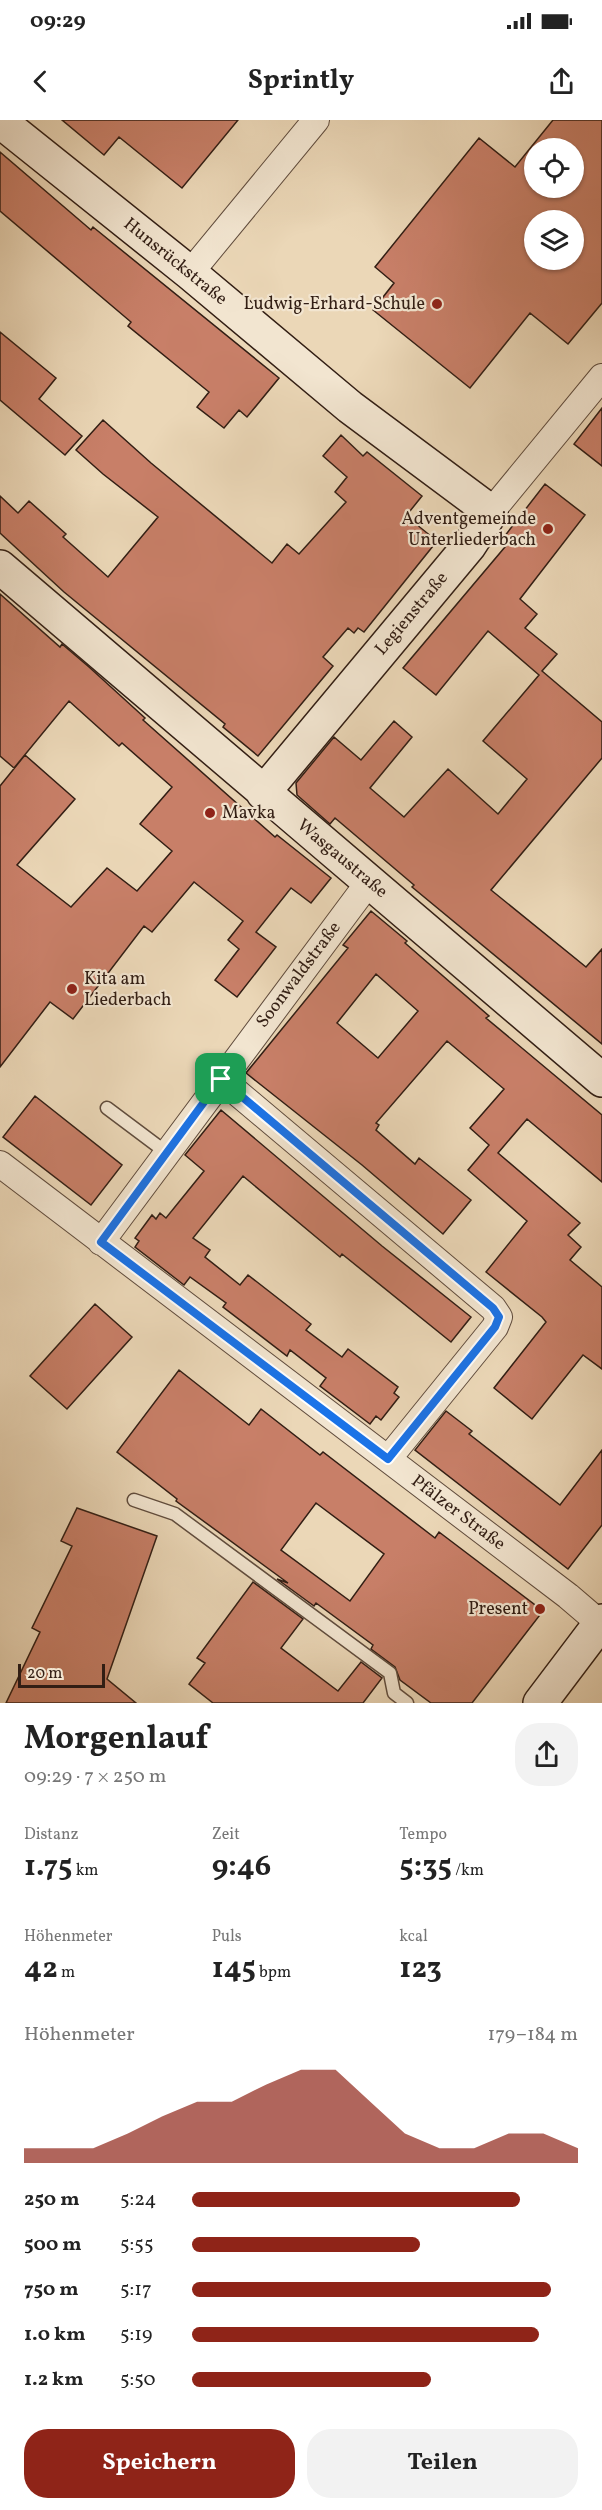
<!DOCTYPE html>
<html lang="de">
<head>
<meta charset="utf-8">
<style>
  body { margin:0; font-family:Vollkorn,serif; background:#f2f2f2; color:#222; height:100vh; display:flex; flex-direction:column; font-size:22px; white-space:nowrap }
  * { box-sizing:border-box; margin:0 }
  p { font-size:20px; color:#767676 }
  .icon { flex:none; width:33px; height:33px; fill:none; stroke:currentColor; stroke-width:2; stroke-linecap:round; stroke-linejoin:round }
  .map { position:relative; height:1583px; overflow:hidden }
  .panel { display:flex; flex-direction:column; background:#fff; flex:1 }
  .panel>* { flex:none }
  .fabs { position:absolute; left:524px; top:18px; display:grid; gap:12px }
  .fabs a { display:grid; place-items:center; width:60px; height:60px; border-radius:50%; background:#fff; box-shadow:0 2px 4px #0004; font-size:30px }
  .scale { position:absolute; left:18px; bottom:15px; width:87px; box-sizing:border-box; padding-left:6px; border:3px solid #321e14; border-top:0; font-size:16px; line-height:21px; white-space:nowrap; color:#321e14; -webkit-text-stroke:4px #f2e5d0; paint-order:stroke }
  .pin { position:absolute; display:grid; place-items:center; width:51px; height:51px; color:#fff; margin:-26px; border-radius:12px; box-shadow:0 3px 9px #0006 }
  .round { display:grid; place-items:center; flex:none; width:63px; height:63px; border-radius:24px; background:#f2f2f2 }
  .overview { display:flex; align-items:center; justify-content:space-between; height:102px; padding:0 24px }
  h1 { font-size:33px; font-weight:700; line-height:45px }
  .metrics { display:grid; grid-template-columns:repeat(3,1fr); gap:9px; height:102px; padding:6px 24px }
  .metrics div { display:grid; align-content:center }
  .metrics b { font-size:30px; font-weight:700 }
  .metrics small { font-size:16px; font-weight:400 }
  .metrics p { font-size:16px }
  .chart { height:168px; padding:12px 24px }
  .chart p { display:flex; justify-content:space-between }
  .chart svg { width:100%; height:108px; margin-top:6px; fill:#8f2418; opacity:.7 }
  .primary-button { display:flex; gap:12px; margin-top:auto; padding:12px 24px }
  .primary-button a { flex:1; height:69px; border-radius:24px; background:#8f2418; color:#fff; font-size:24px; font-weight:700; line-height:69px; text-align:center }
  .primary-button a+a { background:#f2f2f2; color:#222 }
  ul { padding:0 24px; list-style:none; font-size:20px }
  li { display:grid; grid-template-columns:96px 72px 1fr; align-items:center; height:45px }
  li i { height:15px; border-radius:8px; background:#8f2418 }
  .status { display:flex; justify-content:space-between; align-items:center; height:42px; padding:0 30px; background:#fff; direction:ltr }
  .status svg { height:16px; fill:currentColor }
  header { display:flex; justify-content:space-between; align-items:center; height:78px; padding:0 24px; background:#fff; font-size:27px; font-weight:700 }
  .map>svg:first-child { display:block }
  .building { fill:#c87f68; stroke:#321e14; stroke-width:1.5; fill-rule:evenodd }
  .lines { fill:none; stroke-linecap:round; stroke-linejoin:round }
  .lane-casing { stroke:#604c3d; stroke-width:15 }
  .street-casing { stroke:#604c3d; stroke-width:28 }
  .secondary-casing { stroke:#321e14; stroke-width:36 }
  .lane { stroke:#f2e5d0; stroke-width:12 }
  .street { stroke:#f2e5d0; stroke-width:26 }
  .secondary { stroke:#f2e5d0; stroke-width:33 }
  .route-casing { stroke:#fff; stroke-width:12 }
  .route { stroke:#1a73e8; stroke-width:8 }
  .poi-dot { fill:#8f2418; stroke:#f2e5d0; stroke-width:2 }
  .labels { text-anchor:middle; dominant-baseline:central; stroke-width:4.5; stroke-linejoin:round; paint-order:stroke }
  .street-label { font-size:18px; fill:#321e14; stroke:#f2e5d0 }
  .poi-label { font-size:18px; fill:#321e14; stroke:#f2e5d0; text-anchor:end }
</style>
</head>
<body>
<div class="status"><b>09:29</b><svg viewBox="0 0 49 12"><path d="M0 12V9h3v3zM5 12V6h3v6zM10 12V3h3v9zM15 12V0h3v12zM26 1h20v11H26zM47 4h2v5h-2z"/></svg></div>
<header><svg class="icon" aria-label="back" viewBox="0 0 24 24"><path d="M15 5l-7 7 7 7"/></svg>Sprintly<svg class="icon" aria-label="share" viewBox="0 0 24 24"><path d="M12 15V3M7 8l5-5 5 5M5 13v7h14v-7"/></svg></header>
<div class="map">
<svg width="602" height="1583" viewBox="0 0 602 1583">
  <rect width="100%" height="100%" fill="#ebd7b7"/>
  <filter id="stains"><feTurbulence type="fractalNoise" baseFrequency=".00333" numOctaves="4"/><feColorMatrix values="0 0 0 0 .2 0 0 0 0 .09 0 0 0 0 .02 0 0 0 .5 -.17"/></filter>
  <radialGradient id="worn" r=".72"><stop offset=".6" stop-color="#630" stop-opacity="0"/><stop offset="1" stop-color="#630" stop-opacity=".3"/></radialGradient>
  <!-- building -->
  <path class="building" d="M62 0H238L182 68 119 17 104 35Z
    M553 0H602V183L568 224 530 193 470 268 373 190 394 163 375 147 479 18 515 47ZM534 28H573V68H534ZM534 100H573V140H534Z
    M0 32 91 110 93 107 279 258 247 297 239 290 224 308 197 287 209 272 128 206 131 202 0 91Z
    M0 212 56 258 39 279 82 316 65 335 0 280Z
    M602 288V346L574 324Z
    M103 300 151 343 272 443 287 424 299 434 346 382 335 372 347 357 323 336 341 315 363 336 367 332 422 376 406 396 437 421 364 512 358 508 354 513 348 508 323 537 333 546 258 636 223 607 225 604 64 472 0 413V376L18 393 29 381 66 414 63 417 108 457 158 397 103 354 76 330Z
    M545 364 585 395 520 479 537 494 525 508 557 534 542 551 602 602V638L491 770 586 847 602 829V924L412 767 414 765 335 698 330 704 297 675 296 663 334 617 361 640 394 601 412 617 370 668 404 697 448 649 498 694 527 659 483 621 539 555 488 511 436 575 403 548 510 421 504 417Z
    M0 474 60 527 62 524 89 547 145 598 143 600 275 717 277 715 331 758 311 783 291 768 256 812 276 827 237 877 215 860 239 829 228 820 243 801 194 762 152 812 144 806 73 899 50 882 0 947V666L25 635 75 679 17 745 71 787 107 748 137 771 172 731 140 704 172 667 122 623 119 626 69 581 14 648 0 636Z
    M371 791 407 821 405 823 489 896 486 898 602 995V1062L527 999 498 1033 580 1103 568 1115 581 1127 570 1140 602 1167V1249L583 1235 532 1299 494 1268 546 1202 542 1197 486 1152 527 1101 468 1050 489 1025 470 1008 504 969 447 921 376 1003 379 1005 376 1010 415 1044 419 1038 471 1080 443 1114 362 1045 246 953 348 828 343 825ZM376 854 418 891 378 938 337 903Z
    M35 976 122 1045 91 1085 3 1017Z
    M221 990 382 1126 471 1197 451 1222 342 1134 340 1137 243 1056 193 1118 210 1130 205 1137 240 1165 248 1155 311 1204 306 1210 342 1237 348 1229 398 1267 394 1273 399 1277 381 1300 376 1296 370 1304 320 1266 326 1258 290 1230 287 1236 223 1187 226 1183 190 1157 184 1165 135 1127 139 1121 135 1118 152 1095 156 1099 160 1093 166 1098 204 1051 185 1035Z
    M95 1184 132 1217 67 1289 30 1256Z
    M179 1250 249 1305 261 1289 320 1335 323 1332 435 1418 439 1412 543 1491 472 1583H431L400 1560 395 1547 371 1529 373 1525 316 1483 314 1486 277 1459 288 1463 176 1381 177 1379 117 1332ZM316 1383 384 1434 350 1481 281 1430Z
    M446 1291 472 1311 469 1314 560 1385 602 1330V1405L568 1449 415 1330Z
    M77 1388 157 1416 107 1559 136 1583H6L40 1512 32 1508 72 1426 61 1421Z
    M253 1462 303 1499 281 1528 338 1571 361 1542 382 1558 363 1583H213L189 1564 205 1543 197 1538Z"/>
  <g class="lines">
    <!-- lane casing -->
    <g class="lane-casing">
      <path id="lane" d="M107 988 167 1033
        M134 1380 175 1394 390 1553 394 1573 407 1583"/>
    </g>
    <!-- street casing -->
    <g class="street-casing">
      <path id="street" d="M190 153 316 0
        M491 392 602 257
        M221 959 493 1188 499 1197 495 1207 388 1339
        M0 1044 568 1476 602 1505
        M101 1122 369 762"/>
    </g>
    <!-- secondary casing -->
    <g class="secondary-casing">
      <path id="secondary" d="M0 1 190 153 350 287 491 392 469 426 263 673
        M0 447 602 960
        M540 1583 602 1501"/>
    </g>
    <!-- lane -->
    <use href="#lane" class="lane"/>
    <!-- street -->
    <use href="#street" class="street"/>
    <!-- secondary -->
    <use href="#secondary" class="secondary"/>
  </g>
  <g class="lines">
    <!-- route casing -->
    <g class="route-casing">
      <path id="route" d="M221 959 493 1188 499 1197 495 1207 388 1339 101 1122Z"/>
    </g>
    <!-- route -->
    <use href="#route" class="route"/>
  </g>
  <!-- markers -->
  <g class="poi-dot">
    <circle cx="437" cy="184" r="6"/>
    <circle cx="548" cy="409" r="6"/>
    <circle cx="210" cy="693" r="6"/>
    <circle cx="72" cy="869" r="6"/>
    <circle cx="540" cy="1489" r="6"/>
  </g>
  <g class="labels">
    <!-- street labels -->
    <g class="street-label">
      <text transform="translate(175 142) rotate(39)">Hunsrückstraße</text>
      <text transform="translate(412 494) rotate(-50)">Legienstraße</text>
      <text transform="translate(342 739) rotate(40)">Wasgaustraße</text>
      <text transform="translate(299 855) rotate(-53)">Soonwaldstraße</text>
      <text transform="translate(458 1393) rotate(37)">Pfälzer Straße</text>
    </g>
    <!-- poi labels -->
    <g class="poi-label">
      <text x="425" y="184">Ludwig-Erhard-Schule</text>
      <text x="536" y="399">Adventgemeinde<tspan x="536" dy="21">Unterliederbach</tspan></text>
      <text x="222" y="693" text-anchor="start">Mavka</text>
      <text x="84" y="859" text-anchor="start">Kita am<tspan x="84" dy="21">Liederbach</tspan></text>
      <text x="528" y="1489">Present</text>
    </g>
  </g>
  <rect width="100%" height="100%" filter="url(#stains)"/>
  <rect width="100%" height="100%" fill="url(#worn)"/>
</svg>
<div class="fabs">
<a><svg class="icon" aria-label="locate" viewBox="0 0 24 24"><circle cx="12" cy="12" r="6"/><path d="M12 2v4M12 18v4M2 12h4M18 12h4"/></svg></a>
<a><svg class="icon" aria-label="layers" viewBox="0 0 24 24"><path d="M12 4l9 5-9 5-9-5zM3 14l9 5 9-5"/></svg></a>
</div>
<div class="scale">20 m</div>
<div class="pin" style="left:221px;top:959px;background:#1e9e55"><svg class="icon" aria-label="arrive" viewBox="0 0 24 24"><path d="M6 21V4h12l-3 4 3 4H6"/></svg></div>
</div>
<section class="panel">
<div class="overview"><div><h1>Morgenlauf</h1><p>09:29 · 7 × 250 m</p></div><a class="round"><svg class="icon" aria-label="share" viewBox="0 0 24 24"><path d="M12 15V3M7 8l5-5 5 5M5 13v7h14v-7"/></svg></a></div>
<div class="metrics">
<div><p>Distanz</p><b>1.75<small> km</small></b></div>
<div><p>Zeit</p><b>9:46</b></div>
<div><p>Tempo</p><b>5:35<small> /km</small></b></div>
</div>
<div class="metrics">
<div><p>Höhenmeter</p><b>42<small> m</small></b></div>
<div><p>Puls</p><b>145<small> bpm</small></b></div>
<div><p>kcal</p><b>123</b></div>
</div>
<div class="chart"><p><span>Höhenmeter</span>179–184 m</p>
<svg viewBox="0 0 160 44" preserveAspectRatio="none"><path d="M0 44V38L10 38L20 38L30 32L40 25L50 19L60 19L70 12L80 6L90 6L100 19L110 32L120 38L130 38L140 32L150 32L160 38V44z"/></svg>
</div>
<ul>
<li><b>250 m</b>5:24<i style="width:85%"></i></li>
<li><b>500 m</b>5:55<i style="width:59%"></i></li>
<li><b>750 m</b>5:17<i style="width:93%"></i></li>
<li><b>1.0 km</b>5:19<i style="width:90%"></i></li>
<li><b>1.2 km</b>5:50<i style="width:62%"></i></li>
</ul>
<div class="primary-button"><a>Speichern</a><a>Teilen</a></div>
</section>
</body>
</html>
